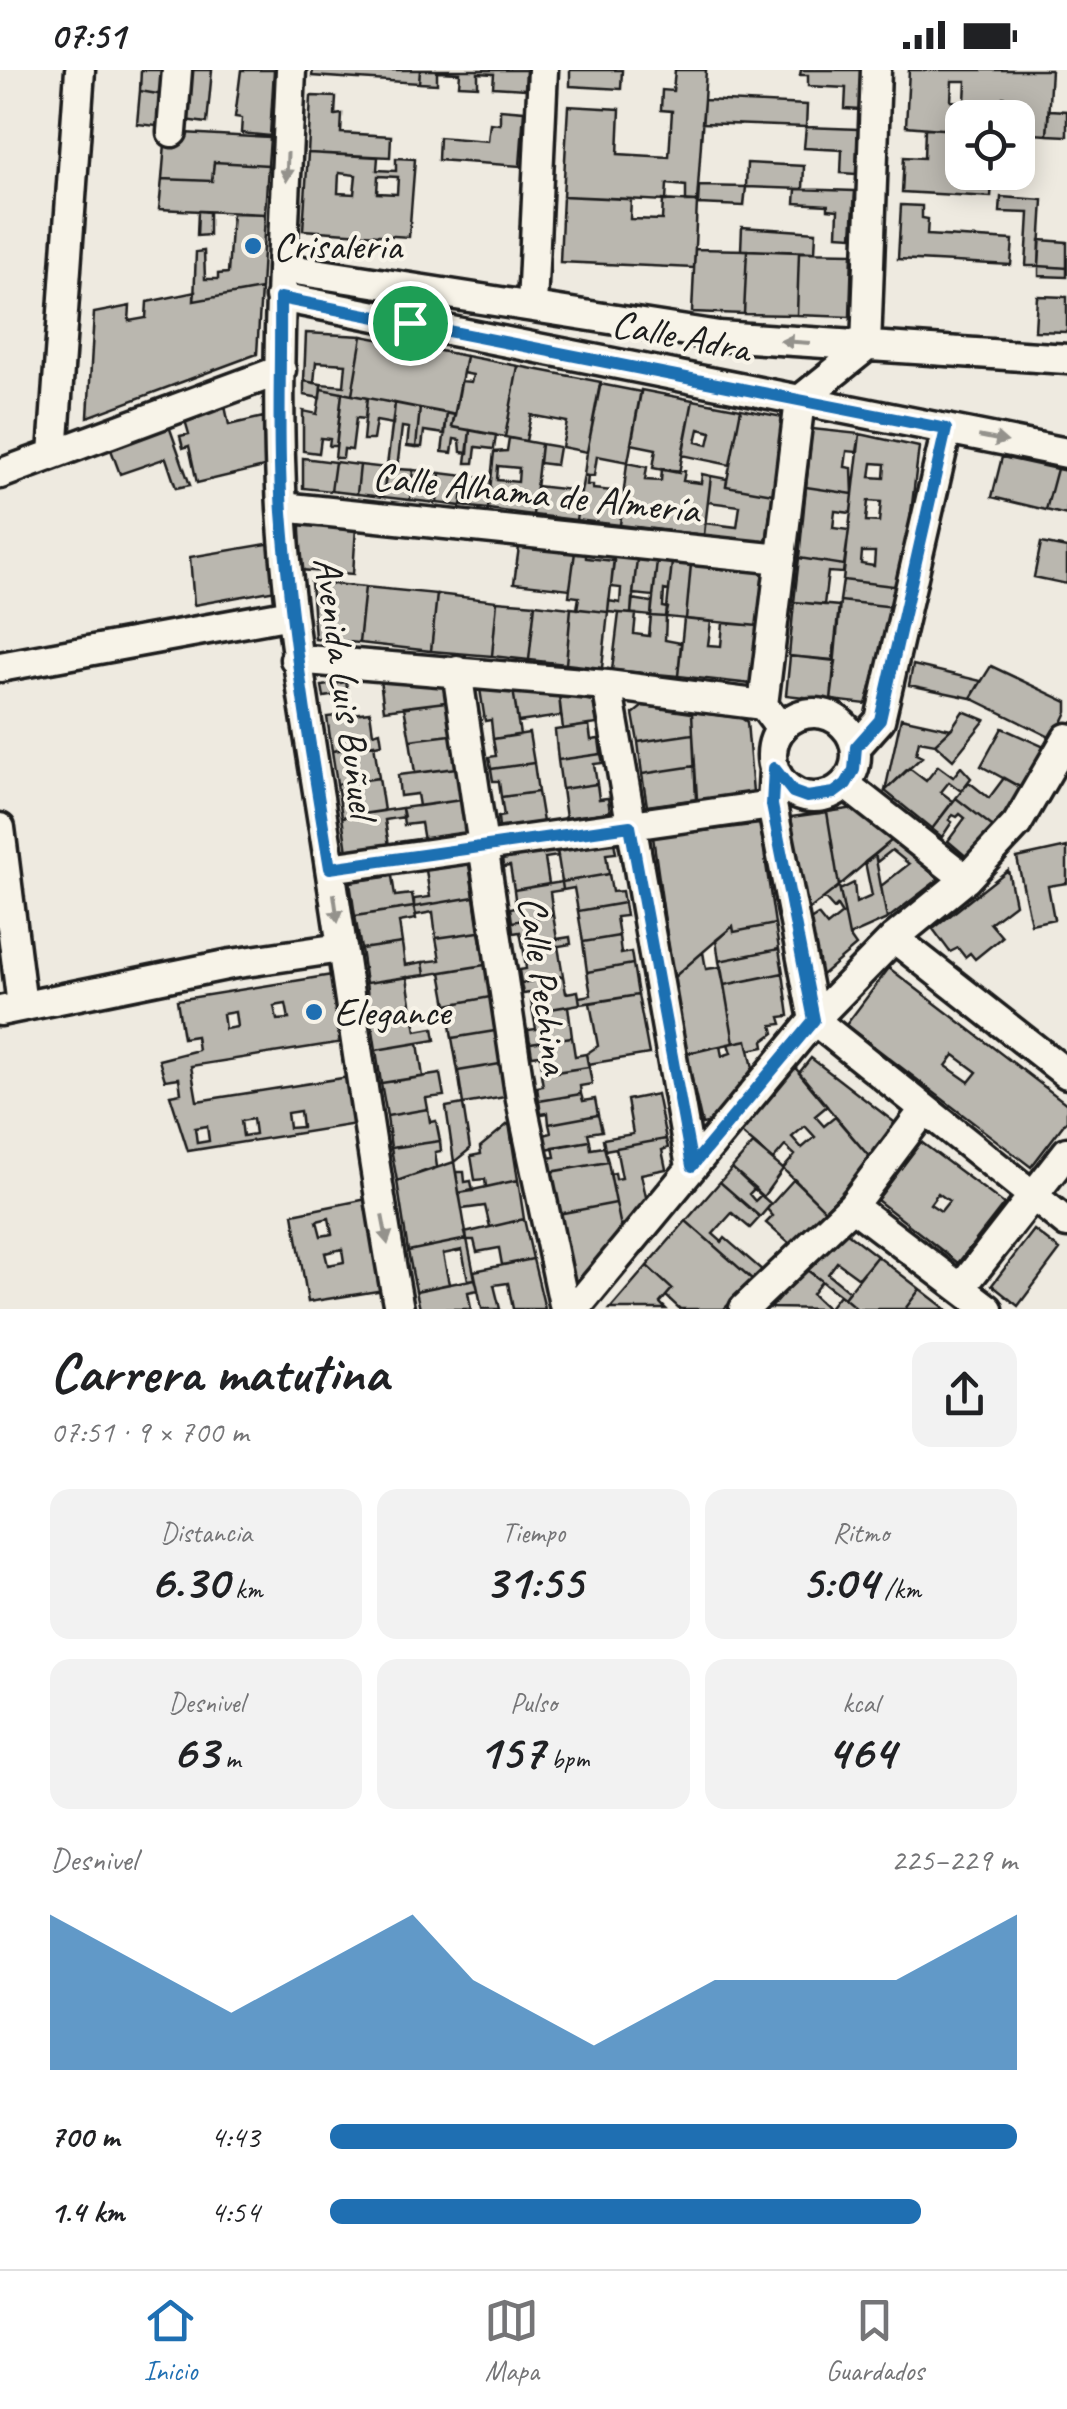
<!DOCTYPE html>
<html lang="es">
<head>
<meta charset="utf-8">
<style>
  body { margin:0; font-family:Caveat,sans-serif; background:#f2f2f2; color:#202124; height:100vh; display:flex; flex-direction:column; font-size:38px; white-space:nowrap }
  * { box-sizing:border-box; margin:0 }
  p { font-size:32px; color:#757577 }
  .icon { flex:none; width:55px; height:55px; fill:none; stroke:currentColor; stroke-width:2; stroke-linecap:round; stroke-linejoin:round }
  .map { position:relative; height:1239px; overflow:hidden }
  .drawer { display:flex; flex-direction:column; background:#fff; flex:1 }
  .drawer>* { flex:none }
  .buttons { position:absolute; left:945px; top:30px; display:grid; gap:20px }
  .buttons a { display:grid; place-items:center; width:90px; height:90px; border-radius:20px; background:#fff; box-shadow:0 5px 25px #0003; font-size:50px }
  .pin { position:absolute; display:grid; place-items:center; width:85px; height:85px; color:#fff; margin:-42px; border:5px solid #fff; border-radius:50%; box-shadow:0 2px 10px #0007 }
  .round { display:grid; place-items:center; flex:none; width:105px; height:105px; border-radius:20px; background:#f2f2f2 }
  .headline { display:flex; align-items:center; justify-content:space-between; height:170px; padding:0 50px }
  h1 { font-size:55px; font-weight:600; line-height:75px }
  .figures { display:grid; grid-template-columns:repeat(3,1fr); gap:15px; height:170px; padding:10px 50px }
  .figures div { display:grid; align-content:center; border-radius:20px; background:#f2f2f2; text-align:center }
  .figures b { font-size:50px; font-weight:600 }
  .figures small { font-size:28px; font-weight:400 }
  .figures p { font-size:28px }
  .chart { height:280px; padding:20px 50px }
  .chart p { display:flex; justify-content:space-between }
  .chart svg { width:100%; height:180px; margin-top:10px; fill:#1f6fb2; opacity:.7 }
  ul { padding:0 50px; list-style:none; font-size:32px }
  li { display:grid; grid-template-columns:160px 120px 1fr; align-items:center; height:75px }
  li i { height:25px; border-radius:12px; background:#1f6fb2 }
  .status { display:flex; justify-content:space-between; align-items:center; height:70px; padding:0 50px; background:#fff; direction:ltr }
  .status svg { height:28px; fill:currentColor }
  .tabs { display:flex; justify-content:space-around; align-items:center; height:140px; border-top:2px solid #e0e0e0; background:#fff; font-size:28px; color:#757577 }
  .tabs a { display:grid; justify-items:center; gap:5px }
  .tabs .active { color:#1f6fb2 }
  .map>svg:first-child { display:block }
  .building { fill:#bab7af; stroke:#1c1c1c; stroke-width:2.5; fill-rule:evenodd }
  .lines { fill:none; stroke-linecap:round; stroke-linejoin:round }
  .minor-casing { stroke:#1c1c1c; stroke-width:35 }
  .minor { stroke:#f7f3e8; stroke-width:28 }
  .oneway { fill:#94928c }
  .route-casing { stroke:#fff; stroke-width:20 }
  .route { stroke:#1f6fb2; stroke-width:12 }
  .poi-dot { fill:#1f6fb2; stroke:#f7f3e8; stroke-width:4 }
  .labels { text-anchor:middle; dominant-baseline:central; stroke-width:8; stroke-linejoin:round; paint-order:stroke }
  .poi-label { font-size:40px; fill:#1c1c1c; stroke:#f7f3e8; text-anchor:start }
  .street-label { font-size:40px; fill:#1c1c1c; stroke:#f7f3e8 }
</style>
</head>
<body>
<div class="status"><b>07:51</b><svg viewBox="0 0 49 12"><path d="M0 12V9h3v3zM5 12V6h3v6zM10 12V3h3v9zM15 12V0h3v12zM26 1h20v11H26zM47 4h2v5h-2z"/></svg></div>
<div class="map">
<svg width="1067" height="1239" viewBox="0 0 1067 1239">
  <rect width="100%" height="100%" fill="#eeeae0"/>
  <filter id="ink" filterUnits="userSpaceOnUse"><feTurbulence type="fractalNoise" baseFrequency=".01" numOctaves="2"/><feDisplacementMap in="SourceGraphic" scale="20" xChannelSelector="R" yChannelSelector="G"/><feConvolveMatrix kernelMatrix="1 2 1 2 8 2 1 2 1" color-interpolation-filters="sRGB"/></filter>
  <g filter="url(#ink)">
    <!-- building -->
    <path class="building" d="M141 0H170L169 26 140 21Z
      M188 0H212L207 53 184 50Z
      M241 0H274L270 66 241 63 242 48 235 47Z
      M313 0H420L419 13 312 6Z
      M420 0H526L525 19 493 17 494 4 478 3V16L459 15 460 3 437 2V14L419 13Z
      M570 0H622L621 19 570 16Z
      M675 0H706L697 132H686V116L667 114 666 131 563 126 568 36 620 39 618 84 669 87 672 41 661 40 662 20 673 21Z
      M801 0H862L860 40 845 39 846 18 808 16V5H800Z
      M909 0H1051L1047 65 1018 63 1015 28 1003 27 1002 48H968V38L954 37 953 60 906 56ZM952 11H966L965 32 951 31Z
      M140 21 169 26 166 57 137 54Z
      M311 26 336 27 335 45 342 44 341 63 391 66 390 87 308 83Z
      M704 30 807 35 806 57 702 53Z
      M500 39 524 41 520 96 438 90 439 67 488 71 490 53 500 54Z
      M1049 40 1067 41V66L1047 65Z
      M806 57 858 59 856 104 841 103 842 80 804 78Z
      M925 58 962 60V102H1004L1001 110 992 112 991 127 902 122 904 87 924 88Z
      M166 62 270 68 268 95 214 92 212 111 162 109Z
      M308 83 378 87 377 100 396 101V88L415 89 409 167 303 160ZM339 103 356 105 354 124 338 123ZM378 106 398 107 397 124 377 123Z
      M214 92 268 95 265 144 159 139 162 109 212 111Z
      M747 93 804 96 803 119 746 117Z
      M699 116 746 117 744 136 698 134Z
      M796 119 855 121 852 166 837 165 838 140 828 139V135L795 133Z
      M563 126 631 129 630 149 662 150 663 130 697 132 694 198 560 192Z
      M1001 127 1043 130 1039 196H1026L1029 143 1000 142Z
      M901 135 922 136V148L928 149 927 165 1013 170 1011 195 898 189Z
      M198 141 209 142V165L197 166Z
      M232 143 265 144 261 219 194 231 196 182 204 181 205 209H218V204L228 203Z
      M742 157 816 162 815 182 741 180Z
      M1040 170 1067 172V198L1039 196Z
      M695 179 747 180 744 244 692 242Z
      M747 180 799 182 797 245 744 244Z
      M799 182 852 183 850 247 797 245Z
      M1039 196 1067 198V207L1039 206Z
      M261 219 257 284 88 347 94 243 130 236 129 251 146 248 147 232 195 222 194 231Z
      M1037 226 1067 227V262L1035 261Z
      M306 263 362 266 352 325 321 319V314L344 316 346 294 316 292 314 313 304 311Z
      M362 266 466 286 455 345 352 325Z
      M466 286 518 296 505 367 452 357 461 311 471 312 473 305 463 303Z
      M518 296 601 312 587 382 562 377 567 352 535 346 531 345 526 371 505 367Z
      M304 311 321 314 320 328 304 325Z
      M600 314 641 322 628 392 597 386 594 406H588L584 405 587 382Z
      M321 319 342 323 336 376H329L330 369 321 368 319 383 303 381V341L317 344Z
      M641 320 693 330 679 403 653 398 656 379 631 374Z
      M342 323 367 328 365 349 356 348 352 380 344 379 343 388H335Z
      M367 328 395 333 393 354 376 351 373 370H363Z
      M693 330 741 339 730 395 682 385ZM699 359 711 362 708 375 696 372Z
      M395 333 420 338 416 377 407 376 409 358 402 357 397 399 413 400 410 430 383 427Z
      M225 336 229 355 263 347 268 396 197 413 189 376 183 378 180 366 189 364 185 350Z
      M420 338 447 343 445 364 424 361 422 377H416Z
      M741 339 783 347 773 424 726 416Z
      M447 343 455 345 452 357 470 360 468 383 461 382 460 370 454 369 452 383 442 382Z
      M169 356 190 415 176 418 166 388 120 404 110 377Z
      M812 359 860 364 857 382 847 381 845 397 852 398 853 424 806 417Z
      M470 360 496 365 494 379 476 377 474 393H466Z
      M860 364 919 377 902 517 843 510ZM872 393 885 394 884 408 870 407ZM868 431 881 432 879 452 866 451ZM862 482H875L874 496 861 494Z
      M509 368 541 374 533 445 488 439 494 382 507 381ZM498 396 519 398 518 412 497 410Z
      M541 374 559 377 556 395 539 393Z
      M1002 387 1057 399 1046 440 992 427Z
      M303 388 335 392 331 421 303 418Z
      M335 392 360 395 357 424 331 421Z
      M627 393 647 397 645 410 661 411 662 399 685 401 683 411 701 413 702 404 711 406 704 465 620 455Z
      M360 395 387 398 383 427 357 424Z
      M1057 399 1067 401V445L1046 440Z
      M413 400 440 403 437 433 410 430Z
      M440 403 465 406 461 436 437 433Z
      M584 405 588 406 587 415H593V419L624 422 620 455 576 450Z
      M465 406 491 409 488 439 461 436Z
      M711 406 727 409 726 416 773 424 766 473 704 465 705 453 737 457 740 436 708 432Z
      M536 416 581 421 576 450 533 445Z
      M806 417 853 424 851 443 835 441 833 458 849 460 844 495 799 488Z
      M300 453 356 457 353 504 300 500Z
      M273 473 276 520 194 535 190 487Z
      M1041 473 1067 478V514L1034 507Z
      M519 477 575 482 570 519 514 513Z
      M575 482 586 483V488L614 491 608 542 577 539 579 527 569 526Z
      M614 487 637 489 631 544 608 542 609 531 620 533 621 518 611 517Z
      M799 488 844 495 843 503 828 502 824 535 794 532Z
      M637 489 657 491 653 526 633 524Z
      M657 491 672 492 669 521 664 520 663 537 668 538 666 547 651 546Z
      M672 492 691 494 686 549 666 547Z
      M691 494 763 501 758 556 686 549Z
      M843 510 902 517 895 537 840 531Z
      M311 512 365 517 359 573 315 569Z
      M365 517 437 524 431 581 359 573Z
      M437 524 497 531 492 586 431 581Z
      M632 529 652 532 651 546 631 544Z
      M497 531 535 534 529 590 492 586Z
      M840 531 895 537 866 634 831 630Z
      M794 532 839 536 833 590 789 586Z
      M535 534 571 538 566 594 529 590Z
      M571 538 608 542 602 598 566 594Z
      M619 543 636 544 634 564 649 566 651 546 666 547 665 570 681 573 678 606 612 600Z
      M684 549 711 552 708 575 721 576 723 553 758 556 752 614 678 606Z
      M790 586 836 591 831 630 786 625Z
      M913 595 981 611 971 628 909 615Z
      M991 596 1067 632V642L1054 669 971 628Z
      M380 610 444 613 446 632 384 640Z
      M346 612 348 623 324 627 322 616Z
      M495 616 513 619 520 665 493 669 491 650 485 651 480 619Z
      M513 619 559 625 561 646 518 652Z
      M559 625 593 631 597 654 563 659Z
      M446 632 451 665 410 670 404 637Z
      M643 636 692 643 693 664 638 672 633 644Z
      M963 641 985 650 953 690 935 674 951 659Z
      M370 642 373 663 380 661 382 674 332 681 327 647Z
      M692 642 741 648 747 652 753 722 696 730Z
      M901 648 951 659 935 674 919 671 916 684 922 687 885 721Z
      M589 655 591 670 599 669 601 684 558 690 555 660Z
      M1002 658 1049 679 1027 721 981 696Z
      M529 663 534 693 491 699 489 687 496 686 493 669Z
      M693 664 695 696 642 704 638 672Z
      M451 665 457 698 415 703 410 670Z
      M374 674 379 708 337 714 332 681Z
      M601 684 603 693 594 694 597 714 562 719 558 690Z
      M534 693 538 722 501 727 499 711H493L491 699Z
      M695 696 697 729 647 736 642 704Z
      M938 696 953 707 961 697 971 708 961 721 949 712 941 722 953 731 932 759 885 721 909 698 926 711Z
      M457 698 462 730 419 736 417 724 400 726 398 705Z
      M379 708 384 741 342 747 337 714Z
      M1004 708 1027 721 997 760 956 728 969 712 989 728Z
      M597 714 599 729 608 728 610 742 566 748 562 719Z
      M538 722 543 752 499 758 498 747 504 746 501 727Z
      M956 728 997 760 968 788 948 771 965 748 960 744 957 747 953 745 949 750 952 752 942 767 932 759Z
      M462 730 467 764 424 771 421 753 404 755 402 738Z
      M402 738 404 747 385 750 389 776 347 782 342 747Z
      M855 738 892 770 839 816 827 742Z
      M827 742 839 816 805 843 791 747Z
      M760 754 775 854 734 862 733 856 673 908 653 767Z
      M892 770 939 809 887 849 881 816 909 794 892 780 877 792 875 784Z
      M614 772 616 783 606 784 609 804 562 812 557 781Z
      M1067 777V813L1048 816 1054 849 1031 854 1017 788Z
      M557 781 558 786 545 788 549 814 514 820 510 796 503 797 502 789Z
      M875 784 887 849 849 866 840 820 854 813 856 833 872 826 865 792Z
      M469 794 474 827 414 837V829L430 827 426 800Z
      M1008 800 1015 834 990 853 1002 867 975 889 970 883 965 887 958 878 950 882 933 859Z
      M609 804 612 822 622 821 624 833 578 841 574 818 563 820 562 812Z
      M392 806 395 826 412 824 414 837 355 846 350 812Z
      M562 812 563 820 550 822 553 845 512 852 510 838 516 837 514 820Z
      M839 816 849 866 856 876 822 905 818 902 814 884 816 879 807 852 818 845 827 856 842 844 837 836 834 839 824 828Z
      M474 827 479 862 436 868 433 842 416 845 414 837Z
      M624 833 626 846 616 847 619 866 583 872 578 841Z
      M414 837 416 849 399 852 402 873 361 879 355 846Z
      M553 845 557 869 570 867 571 874 524 882 520 862 513 863 512 852Z
      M775 854 779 879 719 891 716 870 733 856 734 862Z
      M479 862 485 895 425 905 423 892 440 890 436 868Z
      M619 866 621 884 631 882 633 894 587 902 583 872Z
      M402 873 405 895 423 892 425 905 366 913 361 879Z
      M558 876 563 906 521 913 519 900 526 899 524 882Z
      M779 879 783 903 724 915 719 891Z
      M703 882 706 899 721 897 734 973 687 983 673 908Z
      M633 894 638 925 580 934 579 927 591 925 587 902Z
      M485 895 490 927 447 935 441 902Z
      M889 898 1067 1034V1050L1031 1097 846 955ZM954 985 977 1002 969 1012 946 996Z
      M783 903 789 946 780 947 782 954 772 955 774 963 763 971 764 977 749 980 747 970 734 973 724 915Z
      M332 905 343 972 191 996 197 1031 349 1007 356 1054 188 1081 170 1025 181 1023 179 1008 165 1010 159 990 198 980 196 966 183 968 177 930ZM286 934 289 949 277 950 274 936ZM235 942 237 957 225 959 223 944ZM300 1041 302 1057 289 1058 287 1043ZM253 1049 255 1064 243 1066 241 1051ZM207 1056 209 1071 197 1073 195 1058Z
      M563 906 566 923 578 921 580 934 533 942 530 923 523 924 521 913Z
      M407 907 412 940 371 947 366 913Z
      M638 925 649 984 588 994 586 984 598 976 590 933Z
      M490 927 495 961 452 968 447 935Z
      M568 936 572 967 530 973 528 960 536 959 533 942Z
      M412 940 416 961 433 958 435 970 376 980 371 947Z
      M495 961 500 994 458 1001 452 968Z
      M572 967 575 986 586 984 589 997 543 1004 540 985 532 986 530 973Z
      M747 970 753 998 712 1052 702 1054 686 984 720 976 722 986 731 983 728 974Z
      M418 973 423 1007 381 1013 376 980Z
      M811 988 898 1055 872 1090 799 1003Z
      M500 994 505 1027 463 1034 458 1001Z
      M793 995 827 1036 815 1046 824 1056 835 1047 872 1090 825 1140 783 1099 795 1085 785 1076 773 1090 740 1062ZM805 1056 815 1067 802 1078 792 1067Z
      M589 997 592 1014 580 1016 581 1024 539 1031 537 1017 543 1016 541 1004Z
      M440 1004 444 1026 426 1028 428 1039 387 1046 381 1013Z
      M581 1024 583 1031 595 1029 598 1045 549 1054 548 1043 541 1044 539 1031Z
      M657 1024 666 1069 605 1080 603 1069 633 1064 627 1030Z
      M463 1034 470 1079 454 1092 446 1037Z
      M428 1039 430 1052 436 1051 440 1071 391 1078 387 1046Z
      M598 1045 602 1061 588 1063 590 1071 546 1079 544 1065 551 1063 549 1054Z
      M509 1053 518 1110 486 1117 485 1109 475 1110 471 1086 481 1084 480 1077Z
      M666 1069 668 1078 662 1080 666 1099 641 1104 648 1136 623 1167 610 1104 615 1103 616 1109 622 1108 616 1078Z
      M440 1071 441 1081 435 1082 437 1097 397 1111 391 1078Z
      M590 1071 591 1079 604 1077 608 1092 550 1102 548 1088 555 1087 553 1077Z
      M921 1072 1004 1134 958 1193 877 1130ZM938 1123 949 1131 941 1141 930 1134Z
      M753 1074 783 1099 763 1127 732 1098Z
      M454 1092 467 1169 408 1181 397 1111Z
      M608 1092 616 1133 558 1144 550 1102Z
      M732 1098 755 1118 749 1124 755 1131 761 1125 771 1134 760 1147 720 1112Z
      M456 1102H464L465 1112 471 1111 473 1121 459 1123Z
      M794 1109 825 1140 790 1174 766 1153 773 1146 767 1139Z
      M518 1110 524 1149 490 1157 485 1136 462 1139 459 1123Z
      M720 1112 760 1147 750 1158 732 1143 713 1164 722 1172 725 1168 763 1201 753 1210 686 1151Z
      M367 1129 384 1220 308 1232 293 1144ZM329 1148 332 1164 321 1166 317 1151ZM342 1179 344 1192 328 1195 325 1183Z
      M616 1133 623 1167 586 1213 571 1211 558 1144Z
      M524 1149 533 1189 502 1195 499 1178 477 1182 474 1170H467L465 1163Z
      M686 1151 753 1210 724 1239H680L666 1226 672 1219 647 1196Z
      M842 1159 877 1186 859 1208 837 1192 828 1204 849 1221 844 1228 807 1200Z
      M1034 1160 1060 1180 1018 1236 992 1215Z
      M467 1169 475 1209 468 1210 462 1180 443 1184 449 1214 416 1221 408 1181Z
      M877 1186 920 1219 905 1239H857L844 1228Z
      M533 1189 545 1239H513L508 1213 494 1215 500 1239H482L474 1201Z
      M647 1196 672 1219 660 1233 666 1239H610Z
      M805 1198 822 1211 812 1224 828 1239 771 1238Z
      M475 1209 478 1220 468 1222 471 1239H420L416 1221Z
      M920 1219 946 1239H905Z
      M839 1225 844 1228 857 1239H828Z"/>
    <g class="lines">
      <!-- minor casing -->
      <g class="minor-casing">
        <path id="minor" d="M291 0C285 146 274 292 282 438 289 560 312 678 330 798 353 945 372 1093 399 1239
          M172 62 177 0
          M283 198 719 266 1067 289
          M280 227 1067 383
          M532 236 543 0
          M53 384 80 0
          M0 404 281 300
          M282 437 781 489
          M295 589 607 615 763 635
          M0 597 291 544
          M457 601 521 1030 565 1239
          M607 615 691 1097
          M772 685a42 42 0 1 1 84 0a42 42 0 1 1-84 0Z
          M781 659 763 635 800 330 866 277 876 0
          M856 677 880 650 947 359
          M774 699 772 735 814 950 1067 1153
          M845 714 966 809
          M0 758 22 936
          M330 798 772 735
          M894 868 1067 1004
          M0 941 231 894 341 878
          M852 1136 988 1239
          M961 1218 1067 1082
          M575 1239 814 950 894 868 966 809 1017 754 1067 668
          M744 1239 852 1136 925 1039"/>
      </g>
      <!-- minor -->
      <use href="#minor" class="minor"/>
    </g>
    <!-- one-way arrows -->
    <defs><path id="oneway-solid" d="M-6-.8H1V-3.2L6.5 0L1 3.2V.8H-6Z" transform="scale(2.5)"/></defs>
    <g class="oneway">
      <use href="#oneway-solid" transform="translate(287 97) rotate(92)"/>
      <use href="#oneway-solid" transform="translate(795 272) rotate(-176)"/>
      <use href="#oneway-solid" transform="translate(993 369) rotate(11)"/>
      <use href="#oneway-solid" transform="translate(336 838) rotate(82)"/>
      <use href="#oneway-solid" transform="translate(385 1160) rotate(79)"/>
    </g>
  </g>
  <g class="lines" filter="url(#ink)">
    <!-- route casing -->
    <g class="route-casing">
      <path id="route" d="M280 228 946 359 880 650 856 677 854 700 846 714 834 723 807 727 793 722 774 698 772 735 814 950 692 1096 630 756 330 798C310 679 291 562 282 442 277 371 281 299 280 228Z"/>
    </g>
    <!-- route -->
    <use href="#route" class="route"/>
  </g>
  <!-- markers -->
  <g class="poi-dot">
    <circle cx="253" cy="176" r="10"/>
    <circle cx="314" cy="942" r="10"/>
  </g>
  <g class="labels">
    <!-- poi labels -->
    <g class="poi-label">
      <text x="273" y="176">Crisaleria</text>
      <text x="334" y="942">Elegance</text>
    </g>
    <!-- street labels -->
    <g class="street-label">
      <text transform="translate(681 266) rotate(11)">Calle Adra</text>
      <text transform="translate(536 423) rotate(6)">Calle Alhama de Almería</text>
      <text transform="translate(345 617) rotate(82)">Avenida Luis Buñuel</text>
      <text transform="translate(544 915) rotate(82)">Calle Pechina</text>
    </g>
  </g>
</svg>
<div class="buttons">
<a><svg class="icon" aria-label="locate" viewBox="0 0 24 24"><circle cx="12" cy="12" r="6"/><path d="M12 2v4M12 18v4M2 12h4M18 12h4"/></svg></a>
</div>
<div class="pin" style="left:410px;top:253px;background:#1e9e55"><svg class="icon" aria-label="arrive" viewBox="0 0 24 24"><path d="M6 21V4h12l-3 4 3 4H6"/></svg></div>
</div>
<section class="drawer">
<div class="headline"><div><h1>Carrera matutina</h1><p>07:51 · 9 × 700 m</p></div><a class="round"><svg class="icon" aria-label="share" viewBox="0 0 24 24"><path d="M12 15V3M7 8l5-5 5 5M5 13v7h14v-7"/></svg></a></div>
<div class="figures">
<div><p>Distancia</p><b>6.30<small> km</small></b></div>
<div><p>Tiempo</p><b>31:55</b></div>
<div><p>Ritmo</p><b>5:04<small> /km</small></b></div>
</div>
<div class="figures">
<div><p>Desnivel</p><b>63<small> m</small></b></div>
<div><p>Pulso</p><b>157<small> bpm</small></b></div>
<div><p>kcal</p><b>464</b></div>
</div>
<div class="chart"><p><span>Desnivel</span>225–229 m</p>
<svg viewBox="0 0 160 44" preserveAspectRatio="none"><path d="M0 44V6L10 14L20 22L30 30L40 22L50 14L60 6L70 22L80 30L90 38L100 30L110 22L120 22L130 22L140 22L150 14L160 6V44z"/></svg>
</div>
<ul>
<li><b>700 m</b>4:43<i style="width:100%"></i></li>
<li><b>1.4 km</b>4:54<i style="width:86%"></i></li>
</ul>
</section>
<nav class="tabs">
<a class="active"><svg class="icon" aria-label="home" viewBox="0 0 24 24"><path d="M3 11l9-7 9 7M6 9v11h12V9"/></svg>Inicio</a>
<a><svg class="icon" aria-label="map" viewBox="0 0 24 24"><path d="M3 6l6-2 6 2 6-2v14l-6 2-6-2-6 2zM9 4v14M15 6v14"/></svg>Mapa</a>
<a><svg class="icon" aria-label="saved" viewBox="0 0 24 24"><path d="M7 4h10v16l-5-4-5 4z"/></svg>Guardados</a>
</nav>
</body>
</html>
